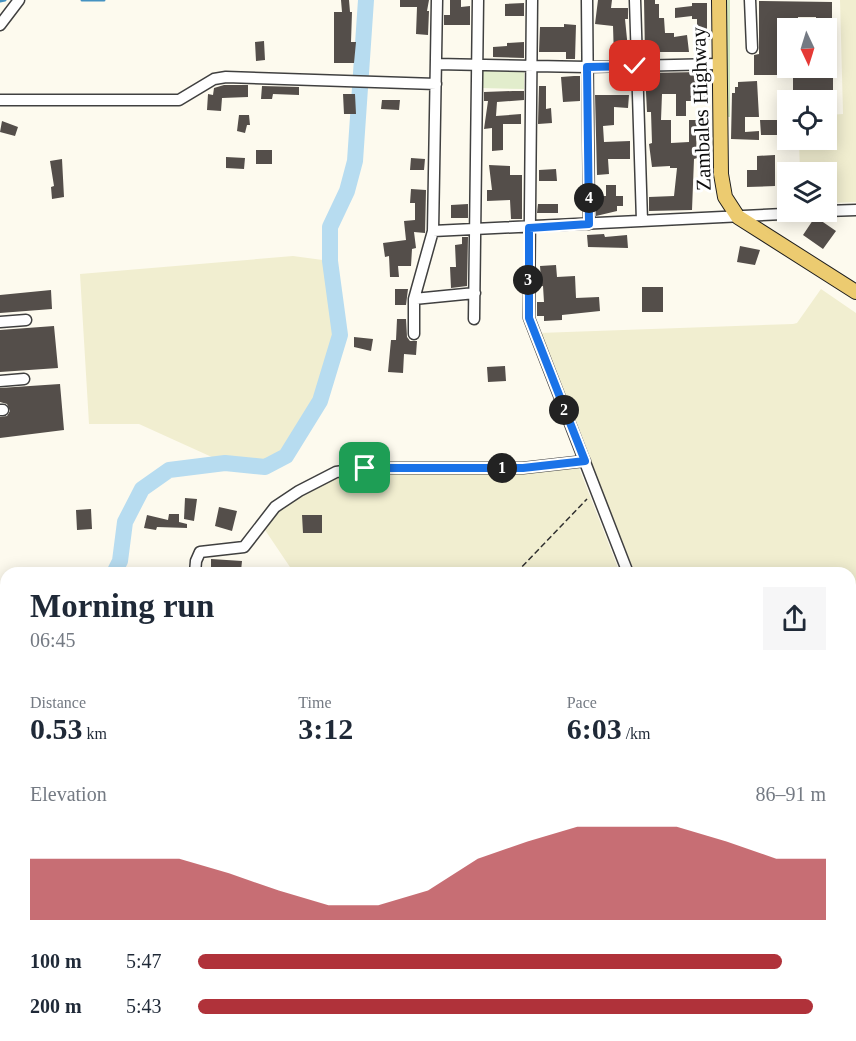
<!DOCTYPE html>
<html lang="en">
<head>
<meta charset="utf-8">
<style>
  body { margin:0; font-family:Georgia,serif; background:#f6f6f7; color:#1f2937; height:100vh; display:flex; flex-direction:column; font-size:22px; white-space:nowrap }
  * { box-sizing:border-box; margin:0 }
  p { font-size:20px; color:#747a83 }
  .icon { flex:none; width:33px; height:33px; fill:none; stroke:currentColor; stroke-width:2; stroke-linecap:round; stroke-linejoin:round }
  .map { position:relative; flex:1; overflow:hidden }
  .sheet { position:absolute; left:0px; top:567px; width:856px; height:474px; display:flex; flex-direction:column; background:#fff; border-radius:18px 18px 0 0; box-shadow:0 3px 15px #0003 }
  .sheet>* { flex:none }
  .needle { width:39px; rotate:176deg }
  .buttons { position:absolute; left:777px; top:18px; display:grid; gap:12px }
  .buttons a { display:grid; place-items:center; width:60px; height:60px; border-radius:0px; background:#fff; box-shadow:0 3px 15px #0003; font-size:30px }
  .pin { position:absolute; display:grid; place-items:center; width:51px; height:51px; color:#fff; margin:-26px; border-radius:12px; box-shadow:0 3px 9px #0006 }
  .km { position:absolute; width:30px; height:30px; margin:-15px; border-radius:50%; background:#222; color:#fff; font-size:16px; line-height:30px; text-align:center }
  .round { display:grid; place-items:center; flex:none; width:63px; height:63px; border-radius:0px; background:#f6f6f7 }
  .summary { display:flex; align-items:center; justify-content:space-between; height:102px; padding:0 30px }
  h1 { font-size:33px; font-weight:700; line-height:45px }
  .figures { display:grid; grid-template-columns:repeat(3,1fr); gap:9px; height:102px; padding:6px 30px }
  .figures div { display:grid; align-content:center }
  .figures b { font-size:30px; font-weight:700 }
  .figures small { font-size:16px; font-weight:400 }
  .figures p { font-size:16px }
  .chart { height:168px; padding:12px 30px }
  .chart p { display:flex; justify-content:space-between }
  .chart svg { width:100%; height:108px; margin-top:6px; fill:#b0323a; opacity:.7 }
  ul { padding:0 30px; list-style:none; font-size:20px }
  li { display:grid; grid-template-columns:96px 72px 1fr; align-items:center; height:45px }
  li i { height:15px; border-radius:8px; background:#b0323a }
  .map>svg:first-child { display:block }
  .farmland { fill:#f1eed0 }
  .green { fill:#d1e5bb }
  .pitch { fill:#e2edcc }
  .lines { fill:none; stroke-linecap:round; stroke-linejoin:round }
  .stream { stroke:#4592c1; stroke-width:3 }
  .river { stroke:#b7dcf0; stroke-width:16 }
  .building { fill:#544e4a }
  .minor-casing { stroke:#404040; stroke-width:13 }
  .major-casing { stroke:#1e1e1e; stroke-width:16 }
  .path { stroke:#2f2f2f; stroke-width:1.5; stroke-dasharray:6 3; stroke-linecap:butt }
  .minor { stroke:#fff; stroke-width:10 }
  .major { stroke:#eccb70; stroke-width:14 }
  .route-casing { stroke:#fff; stroke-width:12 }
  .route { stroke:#1a73e8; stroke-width:8 }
  .labels { text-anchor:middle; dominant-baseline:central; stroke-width:6; stroke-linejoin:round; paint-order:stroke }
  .street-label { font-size:21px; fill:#0d0d0d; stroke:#fff }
</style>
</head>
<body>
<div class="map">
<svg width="856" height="1041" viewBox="0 0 856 1041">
  <rect width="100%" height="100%" fill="#fdfaee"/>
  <!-- farmland -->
  <path class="farmland" d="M840 0H856V202L827 203 826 172H800L799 140H826L827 115 843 114Z
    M293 256 330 261 340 335 320 401 286 456 265 467 225 463 139 424H89L80 274Z
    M821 289 856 313V1041H733L732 1035H850V573H635L539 333 793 324 797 323Z
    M579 468 620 573H294L265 530 276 512 300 494 337 476 354 473H522Z
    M0 1026H6V1035H140L138 1041H0Z
    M211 1035H712L713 1041H211Z"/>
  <!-- green -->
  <path class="green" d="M727 0H730V117H726Z"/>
  <!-- pitch -->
  <path class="pitch" d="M482 68 524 69V89L481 88Z"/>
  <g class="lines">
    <!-- stream -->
    <path class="stream" d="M82 0H104
      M0 1 5 0"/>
    <!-- river -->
    <path class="river" d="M114 573 120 561 125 522 142 489 169 470 225 463 265 467 286 456 320 401 340 335 330 261V227L347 191 355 161 366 0
      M0 721 6 713"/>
  </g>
  <!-- building -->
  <path class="building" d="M341 0H349L350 12H352L351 42H356L354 63H334V12H342Z
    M400 0H429L427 11H429L428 35 416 34 417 7H400Z
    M450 0H461V7L470 6V25H444V15H450Z
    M598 0H612L611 8H628V19H625L629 59 614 58 613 26 595 24Z
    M644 0H655V4H659V18H664L665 33H674V37L687 35 689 52H656L657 55H645Z
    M759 1 832 2V28H816V17H798V23L780 21V55H788V68H798V75H754V55L759 54Z
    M524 3V16H505V4Z
    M692 3H707V30H710V40H697V19H692V16L675 18V8L692 6Z
    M564 24 576 25 575 59H566V52H539L540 27H564Z
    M264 41 265 60 256 61 255 42Z
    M524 42V58L493 57V47L507 46V43Z
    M816 68H833V90H816V100H790V93H793V76H816Z
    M699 72V93H707L708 101H686V116H676V94H662L661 120H671V143L689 142V120H704V133L696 134 697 158 694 159 692 210 649 211V197L674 196 677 168H670V166L652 167 649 144 652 143 651 112H647L645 73Z
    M574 76H580V101L563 102 561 77Z
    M757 81 759 117H745V132L759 131V140L731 139 732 93H735V87H738V82Z
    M224 85H248V97L222 98 221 111 207 110 208 94 213 95 214 88Z
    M262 86 299 87V95L273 94 272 99H261Z
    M539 86H546V109L551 108 552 123 538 124Z
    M513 91H524V100L497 102 496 116 521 114V124H503V150L492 151V128L484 129 488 101H484V92Z
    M343 94H355L356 114H344Z
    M595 95H629L628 108 614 107V125L603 126 604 142 630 141V159H608L609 174 597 175Z
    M382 100H400L399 110 381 109Z
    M239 115H249L250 125H247L245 133 237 131Z
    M760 120H777L778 135H761Z
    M2 121 18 127 15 136 0 132Z
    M256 150H272V164H256Z
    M775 155V186L747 187V170H757V156Z
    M226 157 245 158 244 169 226 168Z
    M411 158 425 159 424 170H410Z
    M62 159 64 197 52 199 51 187 54 186 50 161Z
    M489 165 510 166V175H522V219H511L510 200 487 201V190H492Z
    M556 169 557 181H539V170Z
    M606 185H616V196H623V206H617V211L596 216V196H606Z
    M411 189 426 190 425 233 414 232 416 248 412 249 411 266H398L399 277H390L389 256 385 257 383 243 406 240 404 221 415 220V203H410Z
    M468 204V218H451V205Z
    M538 204H558V213H537Z
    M813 220H820L836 231 823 249 803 235Z
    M604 234 605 237 627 235 628 248 588 247 587 235Z
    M462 237H468L467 286 451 288 450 267H456L455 245 462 244Z
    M740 246 760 250 755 265 737 262Z
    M556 265 557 277 575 276 576 298 599 297 600 311 562 315V320L544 321V316H537V302H544L543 286 537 287V279H541L540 266Z
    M642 287H663V312H642Z
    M395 289H408L406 305H395Z
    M51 290 52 309 0 313V295Z
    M397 319H406L407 337 410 341H417L416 355 404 354 403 373 388 372 391 340H396Z
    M54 326 58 368 0 372V330Z
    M354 337 373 339 371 351 354 347Z
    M505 366 506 381 488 382 487 367Z
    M60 384 64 430 0 438V417L7 416 10 411 7 404 0 402V388Z
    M185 498 197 499 194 521 184 519Z
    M219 507 237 511 232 531 215 526Z
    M91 509 92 529 77 530 76 510Z
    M169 514H179V522L187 524V528L157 527 156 530 144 528 147 515 168 520Z
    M302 515H322V533H303Z
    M211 559 242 561 241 571 211 567Z"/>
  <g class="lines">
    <!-- minor casing -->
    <g class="minor-casing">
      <path id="minor" d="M532 0 529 318 628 573
        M587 0 589 224
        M635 0 642 221
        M750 0 752 48
        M0 25 19 0
        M436 64 587 67 718 64
        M0 100H179L214 79 226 77 436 84
        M826 211 856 210
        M433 231 826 212
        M414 299 475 293
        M474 319 478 0
        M0 322 26 320
        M414 334V299L433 231 437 0
        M0 381 24 379
        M0 410H3
        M195 573 196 561 200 552 244 547 275 507 299 491 336 472 365 468H523L585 461
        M721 1035 722 1041
        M154 1041 155 1035"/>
    </g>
    <!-- major casing -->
    <g class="major-casing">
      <path id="major" d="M719 0 721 174 725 197 738 217 856 292"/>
    </g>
    <!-- path -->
    <path class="path" d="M516 573 587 499"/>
    <!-- minor -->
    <use href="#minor" class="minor"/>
    <!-- major -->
    <use href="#major" class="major"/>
  </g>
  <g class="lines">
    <!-- route casing -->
    <g class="route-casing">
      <path id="route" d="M365 468H523L585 461 529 318V228L589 224 587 67 635 66"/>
    </g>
    <!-- route -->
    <use href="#route" class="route"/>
  </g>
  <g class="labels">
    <!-- street labels -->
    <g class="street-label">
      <text transform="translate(701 109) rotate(-92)">Zambales Highway</text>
    </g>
  </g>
</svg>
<div class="buttons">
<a><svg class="needle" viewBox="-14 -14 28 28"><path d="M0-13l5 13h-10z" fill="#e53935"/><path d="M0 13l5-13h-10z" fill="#747a83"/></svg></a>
<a><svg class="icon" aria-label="locate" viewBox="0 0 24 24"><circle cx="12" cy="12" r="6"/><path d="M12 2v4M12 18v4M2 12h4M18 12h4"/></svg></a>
<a><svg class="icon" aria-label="layers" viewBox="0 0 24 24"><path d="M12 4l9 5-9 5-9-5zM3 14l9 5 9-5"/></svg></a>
</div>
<div class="pin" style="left:365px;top:468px;background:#1e9e55"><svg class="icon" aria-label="arrive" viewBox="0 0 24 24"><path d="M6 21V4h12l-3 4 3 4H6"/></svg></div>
<div class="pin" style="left:635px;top:66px;background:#d93025"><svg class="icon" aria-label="check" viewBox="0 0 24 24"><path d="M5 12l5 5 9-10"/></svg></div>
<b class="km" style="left:502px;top:468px">1</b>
<b class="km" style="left:564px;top:410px">2</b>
<b class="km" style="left:528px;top:280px">3</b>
<b class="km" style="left:589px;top:198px">4</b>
<section class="sheet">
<div class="summary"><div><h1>Morning run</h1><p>06:45</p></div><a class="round"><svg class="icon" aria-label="share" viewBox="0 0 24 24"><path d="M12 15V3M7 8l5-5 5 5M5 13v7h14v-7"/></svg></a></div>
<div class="figures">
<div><p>Distance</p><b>0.53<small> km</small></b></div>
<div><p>Time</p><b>3:12</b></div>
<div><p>Pace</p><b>6:03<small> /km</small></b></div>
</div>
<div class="chart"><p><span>Elevation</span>86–91 m</p>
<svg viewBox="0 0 160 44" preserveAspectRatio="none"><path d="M0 44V19L10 19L20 19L30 19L40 25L50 32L60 38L70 38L80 32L90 19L100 12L110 6L120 6L130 6L140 12L150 19L160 19V44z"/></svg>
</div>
<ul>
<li><b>100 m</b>5:47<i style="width:93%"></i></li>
<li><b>200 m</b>5:43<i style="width:98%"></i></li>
</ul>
</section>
</div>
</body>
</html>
